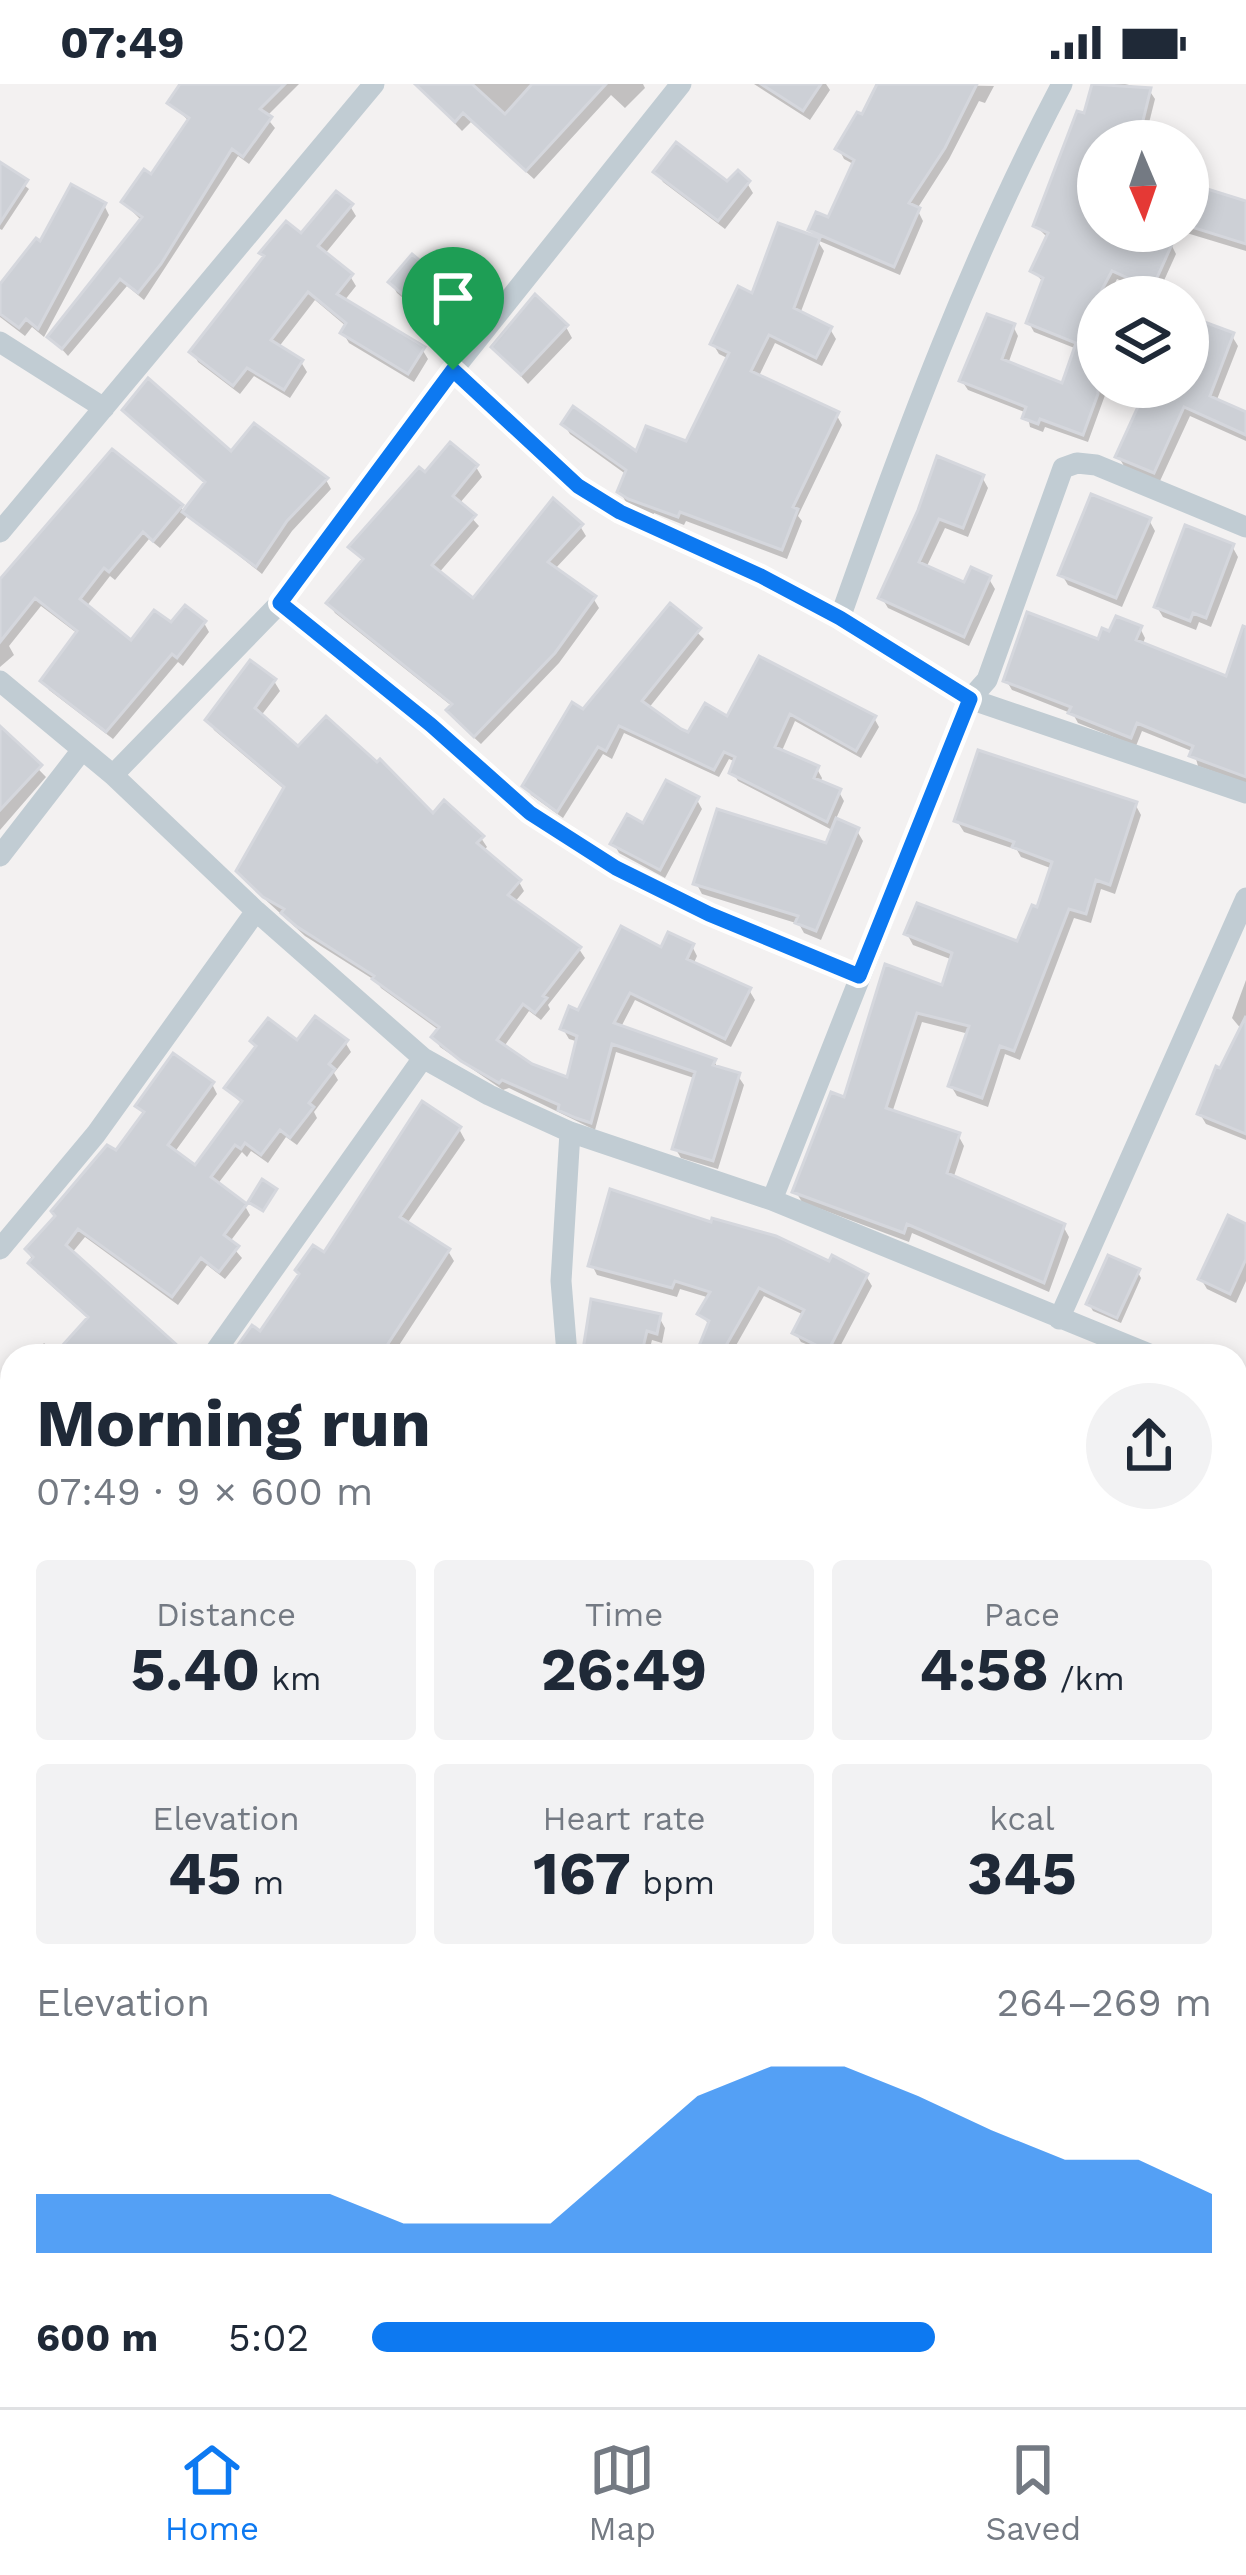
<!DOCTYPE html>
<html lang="en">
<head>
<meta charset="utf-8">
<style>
  body { margin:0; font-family:"Work Sans",sans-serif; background:#f2f2f3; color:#1f2937; height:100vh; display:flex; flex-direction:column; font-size:45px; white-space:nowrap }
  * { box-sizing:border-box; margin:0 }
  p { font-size:39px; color:#747a83 }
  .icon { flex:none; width:66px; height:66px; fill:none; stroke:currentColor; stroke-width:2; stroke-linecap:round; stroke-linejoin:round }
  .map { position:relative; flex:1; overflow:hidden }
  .side { position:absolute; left:0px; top:1260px; width:1248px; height:1065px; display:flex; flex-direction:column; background:#fff; border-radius:36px 36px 0 0; box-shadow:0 6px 18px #0003 }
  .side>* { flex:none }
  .needle { width:78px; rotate:178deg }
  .controls { position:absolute; left:1077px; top:36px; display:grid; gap:24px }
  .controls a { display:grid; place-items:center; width:132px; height:132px; border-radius:50%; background:#fff; box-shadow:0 6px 18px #0003; font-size:60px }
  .pin { position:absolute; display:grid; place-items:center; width:102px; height:102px; color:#fff; margin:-123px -51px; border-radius:50% 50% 50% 0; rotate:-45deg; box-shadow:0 0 12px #0007 }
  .pin .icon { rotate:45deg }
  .round { display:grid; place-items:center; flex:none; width:126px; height:126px; border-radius:63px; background:#f2f2f3 }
  .head { display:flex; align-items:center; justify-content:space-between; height:204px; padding:0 36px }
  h1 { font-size:66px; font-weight:700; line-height:90px }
  .metrics { display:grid; grid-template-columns:repeat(3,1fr); gap:18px; height:204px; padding:12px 36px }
  .metrics div { display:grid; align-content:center; border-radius:12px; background:#f2f2f3; text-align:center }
  .metrics b { font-size:60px; font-weight:700 }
  .metrics small { font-size:33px; font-weight:400 }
  .metrics p { font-size:33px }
  .chart { height:336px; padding:24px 36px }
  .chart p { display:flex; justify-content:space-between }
  .chart svg { width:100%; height:216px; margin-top:12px; fill:#0d79f1; opacity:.7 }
  ul { padding:0 36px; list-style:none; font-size:39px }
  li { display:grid; grid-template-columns:192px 144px 1fr; align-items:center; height:90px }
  li i { height:30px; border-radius:15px; background:#0d79f1 }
  .status { display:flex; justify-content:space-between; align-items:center; height:84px; padding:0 60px; background:#fff; direction:ltr }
  .status svg { height:33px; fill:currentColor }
  .menu { display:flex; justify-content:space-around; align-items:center; height:168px; border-top:3px solid #e0e1e3; background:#fff; font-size:33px; color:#747a83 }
  .menu a { display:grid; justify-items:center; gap:6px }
  .menu .active { color:#0d79f1 }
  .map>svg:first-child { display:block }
  .shadow { fill:#0003 }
  .building { fill:#cdd0d6; stroke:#d5d7dd; stroke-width:3 }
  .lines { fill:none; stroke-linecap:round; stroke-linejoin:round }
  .street { stroke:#c1ccd3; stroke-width:21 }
  .route-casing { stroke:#fff; stroke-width:24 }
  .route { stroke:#0d79f1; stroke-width:15 }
</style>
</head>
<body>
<div class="status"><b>07:49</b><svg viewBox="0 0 49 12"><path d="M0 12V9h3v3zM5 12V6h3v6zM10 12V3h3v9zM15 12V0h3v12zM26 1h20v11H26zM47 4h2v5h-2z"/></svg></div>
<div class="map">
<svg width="1246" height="2323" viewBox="0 0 1246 2323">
  <rect width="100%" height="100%" fill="#f3f1f1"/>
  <!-- shadow -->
  <path class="shadow" d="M184 0H299L266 33 275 44 249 80 238 72 144 216 127 202 68 272 51 253 142 137 124 119 152 94 190 38 170 19Z
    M417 0H643L645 4 625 24 611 11 534 95 471 38 462 47Z
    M754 0H826L830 6 810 36Z
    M880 0 994 2 985 19 979 17 949 75 917 125 923 137 900 191 817 156 824 167 800 230 830 245 836 255 822 282 775 259 758 294 836 330 842 341 798 432 802 437 787 475 686 437 684 441 654 429 653 432 626 418 620 408 627 391 570 350 564 340 638 372 688 361 729 275 719 270 713 260 753 213 817 157 811 146 829 137 855 81 844 75 839 65 863 34Z
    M1095 0H1125L1149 6 1155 15 1145 55 1152 57H1098V147H1140L1171 160 1176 170 1157 212 1117 195 1108 213H1098V303H1108L1088 358 1045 343 1043 348 1030 343 1027 329 968 306 962 297 1013 242 1018 252 1008 280 1064 303 1077 265 1034 248 1029 239 1045 200 1033 187 1049 155 1036 142 1086 33Z
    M0 82 29 105 2 146 0 145Z
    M657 88 728 101 747 99 753 109 725 145 663 98Z
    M1188 102 1246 120V167L1180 147H1188Z
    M104 121 109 131 44 253 32 243 25 252 0 233V204L41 162Z
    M350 122 356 132 324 171 350 192 356 202 344 217 422 265 428 275 414 298 349 259 343 249 347 243 315 216 278 264 301 278 307 288 290 314 254 292 240 310 198 278 193 268 302 153Z
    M391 198 460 214 466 225 445 249 397 209Z
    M1188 235 1232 252 1238 262 1216 318 1246 331V357L1190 332 1160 397 1124 382 1118 372 1150 303H1188Z
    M566 243 572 254 528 300 494 263Z
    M125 326 232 371 326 396 331 405 292 447 262 490 188 431 160 464 149 455 115 496 110 492 86 523 132 560 172 542 204 539 209 548 183 582 178 578 113 655 49 606 44 597 78 550 41 522 9 562 14 571 0 583V500L181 423 185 430 207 401 131 335Z
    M476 383 482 393 459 420 479 442 438 490 473 519 580 442 586 452 554 486 593 514 599 524 559 579 481 660 455 636 450 626 453 623 335 529 329 520 364 479 352 464 425 392Z
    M982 393 988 404 968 453 945 444 926 484 966 502 989 495 995 505 969 562 888 524 882 514 921 427Z
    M1149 436 1155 447 1122 523 1068 501 1062 491Z
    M1232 462 1238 473 1211 543 1199 538 1196 546 1163 533 1157 523Z
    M670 523 704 555 648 625 690 651 728 636 761 576 874 634 879 643 861 674 795 637 781 669 817 685 822 694 820 700 839 708 844 717 835 737 857 747 863 757 821 856 804 849 799 840 702 810 696 799 828 762 834 747 738 697 733 688 736 678 729 675 719 693 624 649 612 675 603 670 563 734 531 711 526 702Z
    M1246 542V699L1198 682 1194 668 1142 647 1136 662 1078 639 1073 630 1012 606 1006 596 1140 544 1145 554 1142 562 1228 596Z
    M274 597 280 607 260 633 298 667 481 754 487 763 482 768 519 798 524 807 514 819 579 865 585 874 548 921 550 925 541 936 529 927 503 964 531 983 569 997 579 958 569 955 563 945 662 867 692 862 697 872 693 881 749 906 755 916 731 963 635 916 620 945 714 977 719 986 738 992 744 1001 718 1085 681 1074 675 1064 697 995 616 968 595 1046 509 1004 503 1006 440 963 435 954 440 947 381 904 376 897 305 852 245 797 239 787 285 706 214 646 209 636Z
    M0 646 46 693 0 746Z
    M697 716 702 725 665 794 619 769 614 760Z
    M1135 720 1141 731 1115 810 1101 805 1091 839 1074 834 1020 976 1005 970 988 1023 957 1012 951 1002 969 950 922 938 892 1029 958 1051 964 1062 953 1095 1063 1142 1069 1153 1049 1208 912 1149 909 1158 802 1118 796 1108 846 1017 887 884 944 905 953 876 913 861 907 850 1018 861 1039 827 1053 785 1021 773 1017 766 964 748 957 737Z
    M1246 896V1056L1206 1040 1200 1030 1242 946 1232 934Z
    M345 958 351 968 334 989 338 996 314 1028 317 1034 297 1061 286 1053 268 1079 251 1067 247 1073 242 1068 217 1101 245 1122 250 1131 229 1159 242 1174 225 1195 207 1181 178 1221 85 1153 71 1170 184 1272H33L44 1259 57 1271 90 1236 37 1189 28 1166 116 1070 144 1032 138 1022 212 1000 217 1010 174 1069 196 1086 243 1021 227 1004 297 960Z
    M459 1045 465 1056 406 1141 448 1167 454 1177 392 1272H234L261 1251 325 1173Z
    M1246 1143V1197L1236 1219 1207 1205 1201 1195Z
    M592 1181H830L866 1192 872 1202 835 1272 801 1258 795 1248 804 1231 764 1212 730 1272H698L710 1242 701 1230 710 1214 680 1205 677 1213 597 1191Z
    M1137 1187 1141 1194 1121 1239 1093 1227 1089 1220Z
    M659 1233 665 1244 662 1259 652 1256 648 1272H584Z
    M1236 1462 1246 1469V1542L1236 1535Z
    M1246 1608V1655L1236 1648V1623Z"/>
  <!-- building -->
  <path class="building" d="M180 0H285L260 25 272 33 243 73 232 65 161 180 138 209 120 195 62 265 47 253 142 133 121 118 144 85 151 90 189 34 167 19Z
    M415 0H472L505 30 532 0H606L526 87 463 29 455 38Z
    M761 0H821L803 27Z
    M877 0H977L945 64 909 119 920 124 894 183 808 146 816 128 828 133 854 76 835 65 857 28 862 30Z
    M1092 0 1151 4 1138 57H1098V147H1148L1173 158 1152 205 1112 187 1098 213V310L1083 351 1040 335 1038 340 1022 334 1026 323 959 297 987 230 1015 240 1002 275 1062 299 1076 259 1026 239 1043 194 1030 187 1048 149 1033 142 1077 27 1084 29Z
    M676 58 727 97 738 86 750 97 718 137 653 88Z
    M0 78 28 96 0 139Z
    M1188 99 1246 117V160L1188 142Z
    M71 100 106 119 38 245 26 235 19 244 0 230V200L36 154 40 157Z
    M336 107 353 120 318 162 353 190 337 210 425 263 408 290 340 249 346 239 308 208 271 256 303 276 284 306 247 284 233 302 189 268 264 172 259 169 286 137 301 149Z
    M778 139 820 154 794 224 832 243 816 274 769 251 751 287 839 328 793 423 798 425 782 466 680 428 678 433 628 415 617 408 626 386 561 340 573 322 636 367 646 342 686 357 729 269 710 260 738 202 752 209Z
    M412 170 462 212 438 240 388 198Z
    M535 210 568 241 521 291 491 263Z
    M1188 232 1234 249 1210 312 1246 328V351L1184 323 1154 389 1115 373 1147 303H1188Z
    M148 294 231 367 254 339 328 394 287 437 256 483 182 428 205 398 122 326Z
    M450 358 478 381 453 412 476 431 432 481 473 514 553 414 583 440 548 478 596 512 555 569 474 653 446 626 452 620 326 519 363 475 348 463 419 383 425 388Z
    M112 365 183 421 153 457 143 448 109 488 104 484 80 515 131 556 154 526 171 538 185 521 206 537 177 574 172 570 106 648 40 597 77 547 35 514 0 558V495Z
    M937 372 984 391 963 444 939 435 919 478 964 498 971 483 991 492 964 553 878 514 918 426Z
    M1091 410 1151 434 1116 514 1058 491Z
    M1185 441 1234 460 1206 534 1193 529 1190 537 1154 523Z
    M670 519 701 544 642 617 681 645 688 648 705 619 727 632 759 572 876 632 856 667 790 630 775 663 819 682 814 694 841 705 827 738 729 689 735 673 724 668 714 686 619 642 606 667 598 663 557 728 522 702 572 618 583 625Z
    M1027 528 1098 555 1102 544 1109 547 1116 532 1142 542 1136 556 1226 592 1243 542 1246 543V693L1189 672 1193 662 1137 639 1131 654 1068 629 1071 623 1003 597Z
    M250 576 276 595 255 624 298 662 326 632 377 678 380 675 433 729 444 716 484 752 477 759 521 796 508 811 581 863 543 912 547 914 535 929 523 920 497 956 532 980 567 993 577 952 560 945 569 922 578 926 621 842 661 863 668 848 694 860 687 875 751 904 725 955 630 909 614 939 716 975 713 981 740 989 713 1077 672 1065 695 988 612 960 591 1039 576 1034 558 1026 559 1021 502 996 499 999 461 977 431 953 439 943 372 895 374 892 296 842 281 829 284 825 263 813 236 787 284 703 205 636Z
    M0 642 42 681 0 726Z
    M978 666 1137 718 1110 801 1096 796 1086 830 1069 825 1014 967 1000 962 982 1014 948 1002 969 942 917 929 886 1024 960 1049 947 1089 1065 1140 1044 1199 907 1140 904 1149 792 1108 831 1008 844 1013 885 880 942 901 952 869 904 850 917 819 1017 857 1032 821 1037 823 1052 778 1012 763 1014 758 954 737Z
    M666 696 699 713 660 786 610 760 627 730 643 739Z
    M717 725 826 759 836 734 859 744 816 847 795 839 798 832 693 800Z
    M315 932 348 956 329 980 335 985 309 1019 314 1023 290 1054 280 1046 261 1071 245 1059 241 1065 235 1061 211 1093 247 1120 224 1151 239 1162 219 1188 201 1174 172 1213 78 1145 66 1161 189 1272H53L88 1233 28 1179 33 1173 25 1165 55 1132 51 1127 107 1061 116 1066 144 1028 135 1022 173 969 214 998 168 1061 195 1081 242 1017 224 1004 256 962 250 957 268 934 297 956Z
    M1246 932V1050L1197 1030 1216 982 1220 984Z
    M422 1017 461 1043 400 1133 450 1165 380 1272H230L252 1241 260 1247 299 1190 295 1186 313 1161 324 1168Z
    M262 1095 277 1105 263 1127 248 1118Z
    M610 1105 711 1138 712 1134 776 1152 829 1177 832 1171 868 1190 828 1267 792 1249 804 1226 759 1204 720 1272H695L709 1237 697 1230 710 1208 675 1197 672 1204 588 1182Z
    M1228 1131 1246 1140V1175L1230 1210 1198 1195Z
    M1108 1171 1140 1185 1117 1234 1086 1220Z
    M591 1215 661 1230 657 1250 647 1247 641 1272H582Z"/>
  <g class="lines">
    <!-- street -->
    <path class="street" d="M0 258 104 324
      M453 286 578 402 620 428 761 492 840 534 970 615 1246 709
      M0 448 374 0
      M280 519 431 641 530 729 616 784 709 830 859 892
      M840 534C904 352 972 170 1062 0
      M0 597 113 691 256 827 423 974 489 1011 570 1048 772 1116 1154 1272
      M113 691 280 519 453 286 681 0
      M0 772 82 666
      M772 1116 970 615 987 596 1063 384 1077 379 1096 381 1246 443
      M0 1165 96 1050 256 827
      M1059 1235 1246 814
      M567 1270 561 1197 570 1048
      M212 1272 423 974
      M1236 1304 1246 1308
      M1236 1406 1246 1386
      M0 1508 12 1521
      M1236 1551 1246 1556
      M0 1572 12 1554
      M0 1945 12 1932
      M0 2035 12 2046
      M1236 2255 1246 2258
      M0 2293 12 2284
      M654 2313 658 2323
      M1083 2323 1092 2313"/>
  </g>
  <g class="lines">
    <!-- route casing -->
    <g class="route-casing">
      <path id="route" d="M453 286 578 402 620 428 761 492 840 534 970 615 859 892 709 830 616 784 530 729 431 641 280 519Z"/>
    </g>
    <!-- route -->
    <use href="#route" class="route"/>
  </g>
</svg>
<div class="controls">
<a><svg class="needle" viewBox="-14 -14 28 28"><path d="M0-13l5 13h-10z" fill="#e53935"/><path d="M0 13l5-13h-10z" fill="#747a83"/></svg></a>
<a><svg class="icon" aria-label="layers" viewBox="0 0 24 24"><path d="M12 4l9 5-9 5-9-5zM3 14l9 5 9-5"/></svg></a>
</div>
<div class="pin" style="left:453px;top:286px;background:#1e9e55"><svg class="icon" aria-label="arrive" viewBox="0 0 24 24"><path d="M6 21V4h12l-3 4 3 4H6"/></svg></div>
<section class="side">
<div class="head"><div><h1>Morning run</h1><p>07:49 · 9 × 600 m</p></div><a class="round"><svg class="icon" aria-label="share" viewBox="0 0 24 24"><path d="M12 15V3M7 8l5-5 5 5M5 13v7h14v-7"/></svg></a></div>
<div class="metrics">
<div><p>Distance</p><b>5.40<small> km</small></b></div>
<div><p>Time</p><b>26:49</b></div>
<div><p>Pace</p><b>4:58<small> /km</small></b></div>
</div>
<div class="metrics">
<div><p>Elevation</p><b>45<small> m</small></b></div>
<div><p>Heart rate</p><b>167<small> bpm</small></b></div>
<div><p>kcal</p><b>345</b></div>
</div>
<div class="chart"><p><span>Elevation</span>264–269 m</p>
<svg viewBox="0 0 160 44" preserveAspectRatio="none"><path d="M0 44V32L10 32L20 32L30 32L40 32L50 38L60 38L70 38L80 25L90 12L100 6L110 6L120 12L130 19L140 25L150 25L160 32V44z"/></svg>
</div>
<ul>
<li><b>600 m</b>5:02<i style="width:67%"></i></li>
</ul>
</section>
</div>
<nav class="menu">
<a class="active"><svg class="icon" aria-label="home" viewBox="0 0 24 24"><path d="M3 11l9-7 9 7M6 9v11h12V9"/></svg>Home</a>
<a><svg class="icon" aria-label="map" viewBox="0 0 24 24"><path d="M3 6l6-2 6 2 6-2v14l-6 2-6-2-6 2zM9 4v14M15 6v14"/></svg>Map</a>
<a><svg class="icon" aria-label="saved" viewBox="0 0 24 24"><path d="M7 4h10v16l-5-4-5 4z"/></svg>Saved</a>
</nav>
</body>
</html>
